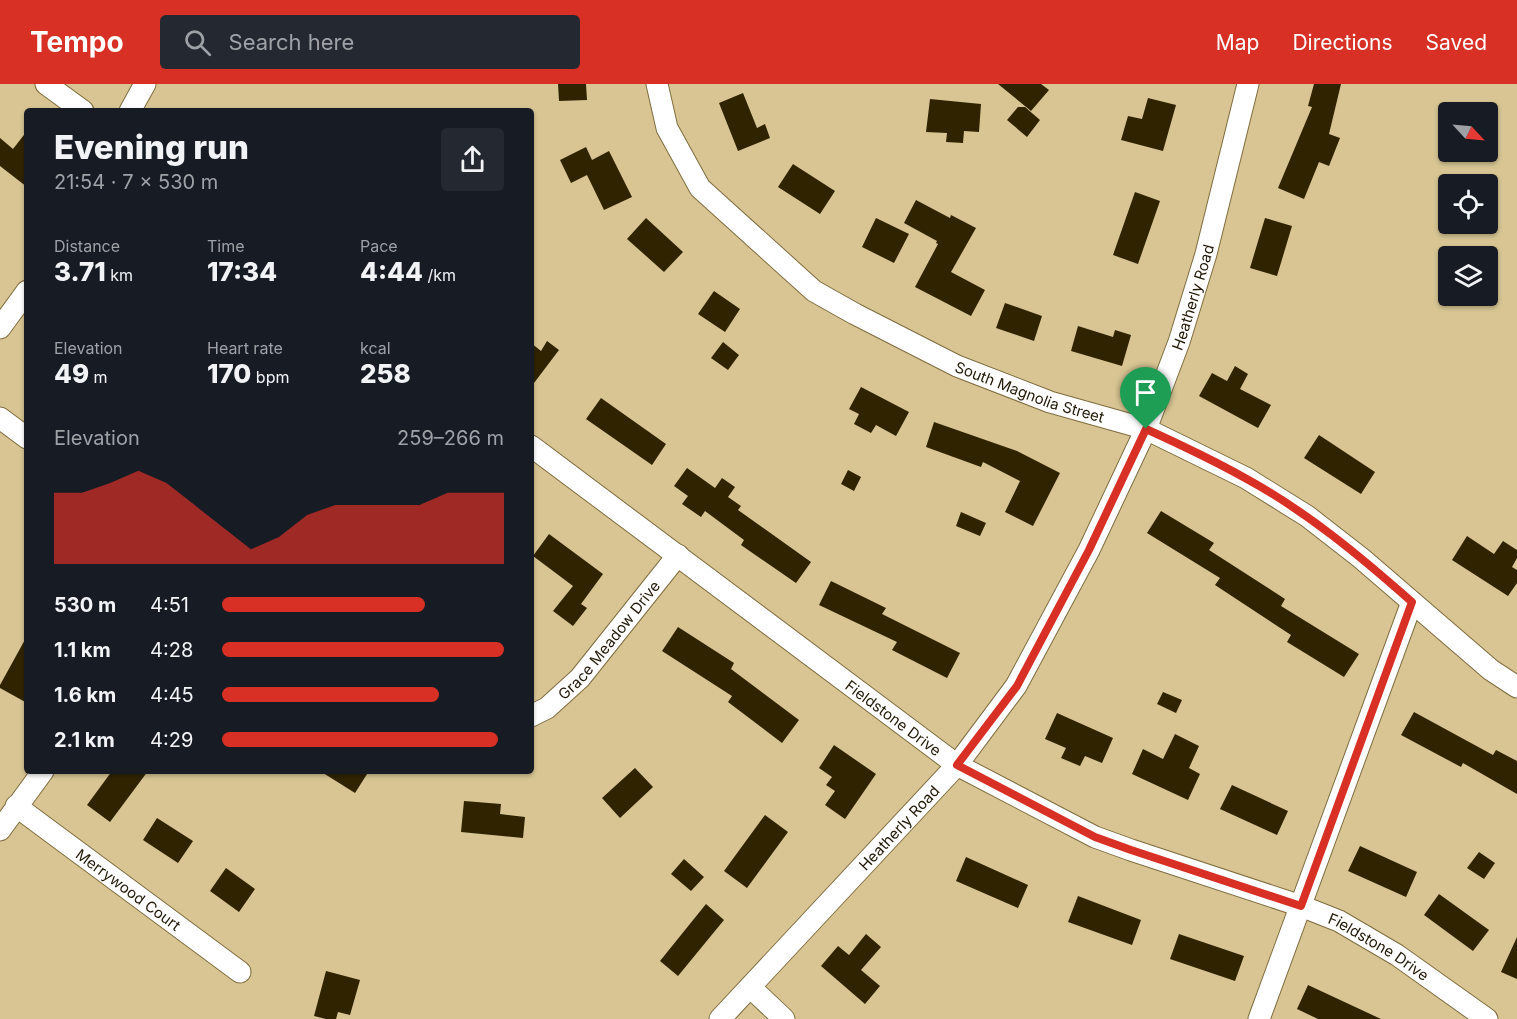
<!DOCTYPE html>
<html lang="en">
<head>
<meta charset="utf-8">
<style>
  body { margin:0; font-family:Inter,sans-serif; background:#242831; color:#f1f3f6; height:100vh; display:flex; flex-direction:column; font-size:22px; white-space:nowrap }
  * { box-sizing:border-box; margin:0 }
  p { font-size:20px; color:#9ea1a6 }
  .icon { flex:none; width:33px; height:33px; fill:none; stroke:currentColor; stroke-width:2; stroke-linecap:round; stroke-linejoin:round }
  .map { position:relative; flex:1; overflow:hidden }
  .details { position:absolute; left:24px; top:24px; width:510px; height:666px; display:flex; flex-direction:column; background:#171b24; border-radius:6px; box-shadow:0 2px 4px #0004 }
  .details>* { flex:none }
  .needle { width:39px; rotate:116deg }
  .buttons { position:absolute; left:1438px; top:18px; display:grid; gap:12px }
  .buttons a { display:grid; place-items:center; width:60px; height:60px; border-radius:6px; background:#171b24; box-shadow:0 2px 4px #0004; font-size:30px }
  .pin { position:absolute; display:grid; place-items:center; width:51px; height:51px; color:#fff; margin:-62px -26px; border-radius:50% 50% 50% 0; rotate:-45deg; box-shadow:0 0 6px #0007 }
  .pin .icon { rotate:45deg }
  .round { display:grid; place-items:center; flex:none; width:63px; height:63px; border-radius:6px; background:#242831 }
  .head { display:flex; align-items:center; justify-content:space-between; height:102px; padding:0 30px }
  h1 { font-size:33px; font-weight:800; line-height:45px }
  .stats { display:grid; grid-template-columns:repeat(3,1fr); gap:9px; height:102px; padding:6px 30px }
  .stats div { display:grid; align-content:center }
  .stats b { font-size:26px; font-weight:800 }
  .stats small { font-size:16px; font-weight:400 }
  .stats p { font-size:16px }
  .chart { height:168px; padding:12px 30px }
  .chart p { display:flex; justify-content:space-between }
  .chart svg { width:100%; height:108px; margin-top:6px; fill:#d93025; opacity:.7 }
  ul { padding:0 30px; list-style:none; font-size:20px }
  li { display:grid; grid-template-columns:96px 72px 1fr; align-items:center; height:45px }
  li i { height:15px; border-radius:8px; background:#d93025 }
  header { display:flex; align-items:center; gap:36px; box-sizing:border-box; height:84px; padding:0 30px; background:#d93025; color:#fff }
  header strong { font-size:28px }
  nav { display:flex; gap:33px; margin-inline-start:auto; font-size:21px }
  .search { width:420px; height:54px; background:#242831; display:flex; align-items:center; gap:15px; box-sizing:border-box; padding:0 21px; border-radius:6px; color:#9ea1a6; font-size:22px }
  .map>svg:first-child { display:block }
  .building { fill:#302400 }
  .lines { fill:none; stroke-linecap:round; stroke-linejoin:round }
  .minor-casing { stroke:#7f6d3f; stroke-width:23 }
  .minor { stroke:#fff; stroke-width:21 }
  .route-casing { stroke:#fff; stroke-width:12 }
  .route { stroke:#d93025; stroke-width:8 }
  .labels { text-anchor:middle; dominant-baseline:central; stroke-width:6; stroke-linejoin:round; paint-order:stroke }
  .street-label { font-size:15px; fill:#221a07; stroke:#f0e6ce }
</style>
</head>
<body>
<header>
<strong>Tempo</strong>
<div class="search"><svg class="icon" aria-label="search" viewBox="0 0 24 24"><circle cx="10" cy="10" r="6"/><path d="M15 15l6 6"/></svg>Search here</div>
<nav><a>Map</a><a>Directions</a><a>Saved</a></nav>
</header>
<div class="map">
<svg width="1517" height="935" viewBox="0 0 1517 935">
  <rect width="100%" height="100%" fill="#d8c593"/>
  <!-- building -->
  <path class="building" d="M558 0H586L587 16 559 17Z
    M998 0H1041L1049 6 1031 27Z
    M1314 0H1341L1329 50 1340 54 1329 82 1319 78 1304 115 1278 104 1312 23 1308 22Z
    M743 9 757 44 765 40 770 54 738 67 719 19Z
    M1148 14 1176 21 1163 67 1121 56 1128 32 1142 35Z
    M930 15 981 20 979 48 964 47 963 59 946 58 947 49 926 48Z
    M1018 23H1025L1040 36 1027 53 1007 36Z
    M27 47V103L0 82V54L13 65Z
    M586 63 592 76 609 67 632 113 604 126 587 91 571 99 560 76Z
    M793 80 835 107 820 130 778 103Z
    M1135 108 1160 117 1138 180 1113 171Z
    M916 116 950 134 951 131 976 144 951 188 985 206 971 232 915 203 938 160 936 159 937 157 904 139Z
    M646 134 683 168 664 188 627 155Z
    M876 134 909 150 894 179 862 163Z
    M1265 134 1292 142 1277 192 1250 184Z
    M714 207 740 225 725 248 698 230Z
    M1005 219 1042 232 1034 257 996 244Z
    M1078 242 1113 253 1115 246 1131 251 1122 282 1071 267Z
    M547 257 559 266 531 303V259L541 267Z
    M723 258 739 271 728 286 711 274Z
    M1235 282 1248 290 1240 305 1271 321 1258 344 1199 312 1212 289 1227 297Z
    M861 303 909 328 896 352 876 341 871 349 854 340 859 330 849 325Z
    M601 314 666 360 652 381 586 335Z
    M934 338 1017 367 1060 389 1033 442 1005 428 1020 397 983 378 981 383 926 363Z
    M1319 351 1375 388 1361 410 1304 374Z
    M687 384 715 404 722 394 735 403 728 413 741 422 738 426 811 478 796 499 741 461 744 456 705 427 701 433 682 420 688 412 674 402Z
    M848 386 861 393 854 407 841 400Z
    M1161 427 1214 459 1209 466 1285 515 1281 522 1359 570 1344 593 1287 558 1291 551 1215 501 1220 494 1147 449Z
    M961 428 986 439 980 452 956 442Z
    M549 450 603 490 581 520 587 524 573 542 553 527 573 502 533 472Z
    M1467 452 1494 470 1503 457 1517 466V474L1512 483 1517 486V499L1508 512 1452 476Z
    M831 497 886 524 882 530 960 569 947 594 892 566 897 558 819 521Z
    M678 543 734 579 731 585 799 636 782 659 728 618 732 612 662 567Z
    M27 552V619L0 604V601Z
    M1163 608 1182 616 1176 629 1157 620Z
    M1414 628 1493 671 1496 666 1517 677V710L1463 679 1461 683 1401 651Z
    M1057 629 1113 654 1102 679 1085 672 1080 682 1061 674 1066 664 1045 655Z
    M1175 650 1199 662 1189 684 1200 690 1188 716 1132 690 1143 665 1163 675Z
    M834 661 876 690 845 735 825 721 835 707 826 701 832 693 819 684Z
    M635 684 653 703 620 734 602 714Z
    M112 687H148L110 738 87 721Z
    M320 687H369L355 709Z
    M1232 701 1288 727 1277 751 1220 725Z
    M464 717 501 720 500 730 525 733 523 754 461 748Z
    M765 731 788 748 747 804 724 787Z
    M157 734 193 757 178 779 143 756Z
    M1360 762 1417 788 1406 813 1348 787Z
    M1479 768 1495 779 1484 795 1467 784Z
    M966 773 1028 801 1018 824 956 797Z
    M684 775 704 793 691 807 671 790Z
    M226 784 255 805 239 828 210 807Z
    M1439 810 1489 846 1473 867 1424 831Z
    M1078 812 1141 836 1132 861 1068 838Z
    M706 820 724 836 678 892 660 877Z
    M866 850 881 863 861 886 880 902 865 920 821 882 838 862 849 871Z
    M1179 850 1244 872 1235 897 1170 875Z
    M1517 853V895L1501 888Z
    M326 887 360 896 350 931 338 928 336 935H326L314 932Z
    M1308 901 1381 935H1318L1297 925Z"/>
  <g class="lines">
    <!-- minor casing -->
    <g class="minor-casing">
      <g id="minor">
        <path d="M46 0 83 27"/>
        <path id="s1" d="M657 0 667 44 700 104 814 207 855 230 957 282 1050 318 1146 345 1246 394 1307 432 1361 474 1491 586 1517 603"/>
        <path d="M130 27 145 0"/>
        <path d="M0 244 27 207"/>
        <path d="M0 334 27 354"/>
        <path id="s2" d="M531 362 957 681 1095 753 1131 766 1301 822 1339 837 1397 871 1487 935"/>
        <path id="s3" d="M531 632 547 624 580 594 678 471"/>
        <path id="s4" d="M16 722 240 888"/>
        <path d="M0 746 43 687"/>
        <path d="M750 903 784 935"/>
        <path id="s5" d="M720 935 957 681 1016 602 1089 466 1146 345 1179 258 1206 170 1248 0"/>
        <path d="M1259 935 1412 518"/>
      </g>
    </g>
    <!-- minor -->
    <use href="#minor" class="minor"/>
  </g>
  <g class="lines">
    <!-- route casing -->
    <g class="route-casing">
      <path id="route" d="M1146 345C1179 360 1213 376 1245 394 1306 427 1360 472 1412 518L1301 822 1131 766 1095 753 957 681 1017 602 1089 466Z"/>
    </g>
    <!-- route -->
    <use href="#route" class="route"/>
  </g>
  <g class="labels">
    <!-- street labels -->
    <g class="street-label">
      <text stroke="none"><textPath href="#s5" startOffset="874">Heatherly Road</textPath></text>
      <text stroke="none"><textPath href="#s1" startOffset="506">South Magnolia Street</textPath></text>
      <text stroke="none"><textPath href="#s3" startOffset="110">Grace Meadow Drive</textPath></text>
      <text stroke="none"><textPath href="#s2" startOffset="453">Fieldstone Drive</textPath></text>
      <text stroke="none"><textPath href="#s5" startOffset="262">Heatherly Road</textPath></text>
      <text stroke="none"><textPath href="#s4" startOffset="140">Merrywood Court</textPath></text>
      <text stroke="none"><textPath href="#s2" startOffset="993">Fieldstone Drive</textPath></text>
    </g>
  </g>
</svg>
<div class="buttons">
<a><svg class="needle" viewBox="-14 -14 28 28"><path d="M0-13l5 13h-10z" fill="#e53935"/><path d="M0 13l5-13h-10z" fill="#9ea1a6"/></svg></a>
<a><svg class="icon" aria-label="locate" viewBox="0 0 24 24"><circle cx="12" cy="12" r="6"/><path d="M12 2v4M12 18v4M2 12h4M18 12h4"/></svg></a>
<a><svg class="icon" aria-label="layers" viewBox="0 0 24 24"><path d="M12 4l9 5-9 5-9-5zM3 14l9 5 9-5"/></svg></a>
</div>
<div class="pin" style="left:1146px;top:345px;background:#1e9e55"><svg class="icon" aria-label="arrive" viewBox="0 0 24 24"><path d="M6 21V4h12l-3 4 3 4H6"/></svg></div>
<section class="details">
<div class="head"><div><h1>Evening run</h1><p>21:54 · 7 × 530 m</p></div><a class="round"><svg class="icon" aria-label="share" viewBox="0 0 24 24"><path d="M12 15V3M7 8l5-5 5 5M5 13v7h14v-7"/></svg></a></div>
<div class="stats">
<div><p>Distance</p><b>3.71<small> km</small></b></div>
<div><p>Time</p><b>17:34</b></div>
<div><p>Pace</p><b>4:44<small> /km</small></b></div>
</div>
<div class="stats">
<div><p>Elevation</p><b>49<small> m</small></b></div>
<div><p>Heart rate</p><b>170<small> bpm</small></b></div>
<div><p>kcal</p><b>258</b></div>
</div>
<div class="chart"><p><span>Elevation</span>259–266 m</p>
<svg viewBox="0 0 160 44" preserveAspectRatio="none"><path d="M0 44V15L10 15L20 11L30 6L40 11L50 20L60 29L70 38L80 33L90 24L100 20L110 20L120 20L130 20L140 15L150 15L160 15V44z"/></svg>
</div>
<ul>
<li><b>530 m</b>4:51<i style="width:72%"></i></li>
<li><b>1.1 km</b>4:28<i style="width:100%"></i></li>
<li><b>1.6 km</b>4:45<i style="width:77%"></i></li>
<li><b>2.1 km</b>4:29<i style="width:98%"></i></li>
</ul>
</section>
</div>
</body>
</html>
